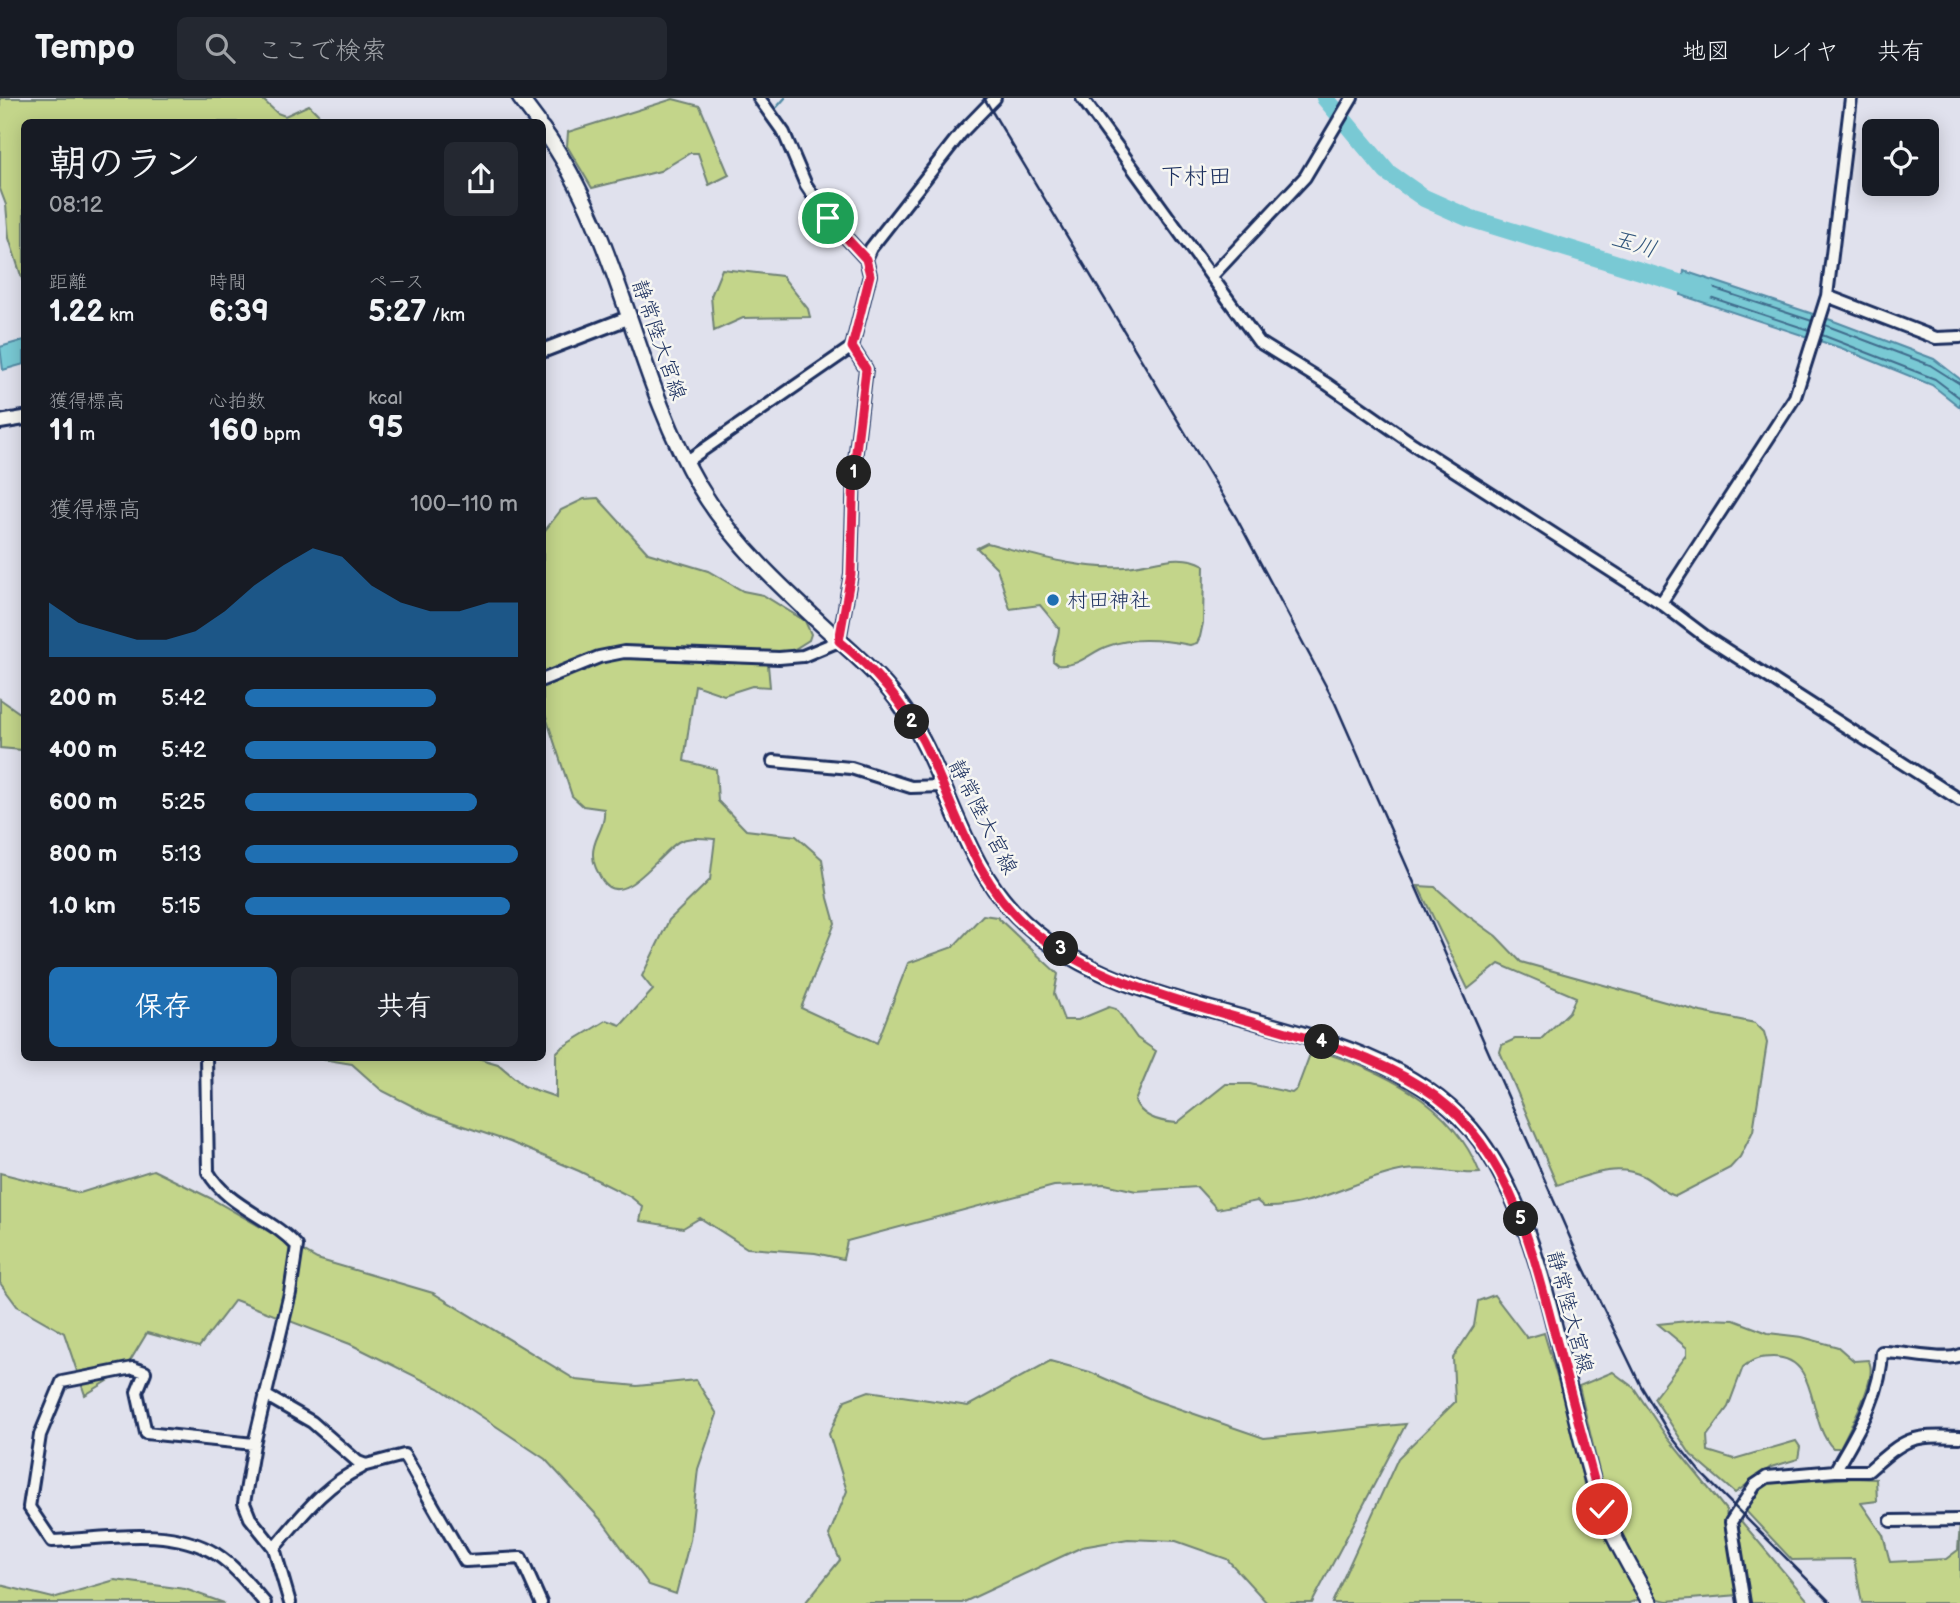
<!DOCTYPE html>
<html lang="ja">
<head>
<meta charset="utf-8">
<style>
  body { margin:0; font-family:"Balsamiq Sans","Klee One",sans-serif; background:#242831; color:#f1f3f6; height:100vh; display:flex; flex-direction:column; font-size:26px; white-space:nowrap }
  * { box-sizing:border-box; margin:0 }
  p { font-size:23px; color:#9ea1a6 }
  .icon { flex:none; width:38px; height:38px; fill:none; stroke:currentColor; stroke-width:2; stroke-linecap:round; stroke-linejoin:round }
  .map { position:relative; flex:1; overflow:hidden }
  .sheet { position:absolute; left:21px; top:21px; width:525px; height:942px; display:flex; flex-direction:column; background:#171b24; border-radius:10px; box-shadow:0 4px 18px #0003 }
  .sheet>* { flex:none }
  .buttons { position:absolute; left:1862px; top:21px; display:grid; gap:14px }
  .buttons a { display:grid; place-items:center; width:77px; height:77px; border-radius:10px; background:#171b24; box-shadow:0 4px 18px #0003; font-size:35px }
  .pin { position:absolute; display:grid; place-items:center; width:60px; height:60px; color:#fff; margin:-30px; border:4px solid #fff; border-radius:50%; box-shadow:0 2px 7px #0007 }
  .km { position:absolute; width:35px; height:35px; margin:-18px; border-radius:50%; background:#222; color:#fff; font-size:19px; line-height:35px; text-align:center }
  .round { display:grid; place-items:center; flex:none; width:74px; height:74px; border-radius:10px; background:#242831 }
  .headline { display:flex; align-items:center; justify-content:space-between; height:119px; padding:0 28px }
  h1 { font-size:38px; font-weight:800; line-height:52px }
  .figures { display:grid; grid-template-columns:repeat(3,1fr); gap:10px; height:119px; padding:7px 28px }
  .figures div { display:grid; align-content:center }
  .figures b { font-size:30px; font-weight:800 }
  .figures small { font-size:19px; font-weight:400 }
  .figures p { font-size:19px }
  .chart { height:196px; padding:14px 28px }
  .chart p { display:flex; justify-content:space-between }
  .chart svg { width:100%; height:126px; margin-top:7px; fill:#1f6fb2; opacity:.7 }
  .cta { display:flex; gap:14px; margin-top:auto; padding:14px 28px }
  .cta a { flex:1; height:80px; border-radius:10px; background:#1f6fb2; color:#fff; font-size:28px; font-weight:800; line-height:80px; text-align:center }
  .cta a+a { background:#242831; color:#f1f3f6 }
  ul { padding:0 28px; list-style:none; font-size:23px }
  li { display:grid; grid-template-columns:112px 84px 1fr; align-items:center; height:52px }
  li i { height:18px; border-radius:9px; background:#1f6fb2 }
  header { display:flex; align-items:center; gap:42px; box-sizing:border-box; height:98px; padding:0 35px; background:#171b24; border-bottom:2px solid #363941 }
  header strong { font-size:33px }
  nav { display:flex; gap:38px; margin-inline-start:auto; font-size:24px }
  .search { width:490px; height:63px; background:#242831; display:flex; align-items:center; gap:18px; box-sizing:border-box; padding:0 24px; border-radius:10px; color:#9ea1a6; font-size:26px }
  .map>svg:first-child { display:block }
  .green { fill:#c3d58a; stroke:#6f8274; stroke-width:2 }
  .water { fill:#79c9d4; stroke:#538ba5; stroke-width:2 }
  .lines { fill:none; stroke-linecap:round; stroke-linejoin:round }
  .shore { stroke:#416d8d; stroke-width:2 }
  .stream { stroke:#538ba5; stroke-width:2.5 }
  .river { stroke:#79c9d4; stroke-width:18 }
  .minor-casing { stroke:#1b2f5e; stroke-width:16 }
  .tertiary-casing { stroke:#1b2f5e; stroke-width:18 }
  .secondary-casing { stroke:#1b2f5e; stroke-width:19 }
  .minor { stroke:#f6f6f2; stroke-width:10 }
  .tertiary { stroke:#f6f6f2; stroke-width:12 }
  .secondary { stroke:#f6f6f2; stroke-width:14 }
  .rail { stroke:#1b2f5e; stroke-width:2.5 }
  .route-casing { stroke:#fff; stroke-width:14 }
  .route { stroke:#e11d48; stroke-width:9 }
  .poi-dot { fill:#1f6fb2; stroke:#f6f6f2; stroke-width:2.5 }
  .labels { text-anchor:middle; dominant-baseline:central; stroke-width:5; stroke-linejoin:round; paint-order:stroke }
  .street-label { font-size:21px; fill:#1b2f5e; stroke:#f6f6f2 }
  .poi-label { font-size:21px; fill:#1b2f5e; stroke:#f6f6f2; text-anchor:start }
  .water-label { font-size:23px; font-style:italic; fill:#32567c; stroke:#f6f6f2 }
  .quarter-label { font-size:24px; fill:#1b2f5e; stroke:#f6f6f2 }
</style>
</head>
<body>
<header>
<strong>Tempo</strong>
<div class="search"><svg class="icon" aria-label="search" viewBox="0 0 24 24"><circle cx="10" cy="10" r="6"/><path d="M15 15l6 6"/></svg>ここで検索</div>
<nav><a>地図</a><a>レイヤ</a><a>共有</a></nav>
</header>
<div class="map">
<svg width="1960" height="1505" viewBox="0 0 1960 1505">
  <rect width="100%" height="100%" fill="#e0e1ed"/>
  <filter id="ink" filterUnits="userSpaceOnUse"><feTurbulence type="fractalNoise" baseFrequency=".0143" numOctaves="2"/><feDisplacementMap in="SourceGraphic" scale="14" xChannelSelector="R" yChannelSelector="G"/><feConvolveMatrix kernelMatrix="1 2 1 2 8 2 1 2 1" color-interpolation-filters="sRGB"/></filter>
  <g filter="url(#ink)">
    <!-- green -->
    <path class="green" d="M0 0H261L277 15 285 18 309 7 320 18 321 24H24V187L9 140 6 107 0 91Z
      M673 1 700 8 729 77 709 87 698 55H690L660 73 592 90 567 48 568 34Z
      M722 171 782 178 808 211 810 219 743 220 714 233 711 198Z
      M598 400 648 455 708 473 743 493 763 497 805 523 811 536 809 542 790 554 767 556 770 589 752 588 724 597 695 587 684 663 716 671 718 703 746 732 796 738 822 761 828 800 835 825 801 910 877 945 908 865 953 849 983 817 997 819 1058 876 1054 896 1064 922H1078L1109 909 1116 911 1137 940 1156 953 1135 1003C1142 1020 1160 1024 1177 1025L1226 986H1250L1292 995 1297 991 1312 951C1381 971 1452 1005 1480 1075 1456 1077 1430 1068 1405 1072 1357 1080 1313 1111 1264 1109L1257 1103 1217 1111 1197 1089 1136 1093 1105 1086 1054 1088 847 1143 843 1161 815 1155 747 1150 700 1120 683 1130 640 1123 643 1109 631 1099 579 1073 510 1044 428 1016 381 992 352 966 310 959H474L498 966 524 988 556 999V955L561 950 607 922 621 927 653 892 642 878 669 822 710 782 715 741C703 740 689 738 678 744 662 753 621 814 602 782 597 773 593 766 593 757 592 741 606 730 604 711L583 708 572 698 543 610V435L561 412 584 401Z
      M987 445C1031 456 1079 472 1125 469 1152 467 1179 453 1204 467L1203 525 1200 539 1197 545 1190 547C1165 542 1132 539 1108 548 1090 554 1080 569 1058 567L1053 563C1052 552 1059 541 1059 530L1040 507 1010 511 997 470 977 450Z
      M0 601 24 618V659L22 652 0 650Z
      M1418 788 1435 789 1467 817 1496 838 1521 864 1701 914 1755 925 1764 934 1767 945 1753 1033 1740 1059 1730 1070 1676 1098C1663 1095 1655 1084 1643 1078 1616 1064 1584 1079 1557 1087L1500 954 1502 947 1515 941H1541L1569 914 1576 899 1499 866 1468 891Z
      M153 1072 210 1100 317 1161 433 1195 576 1282 637 1288 696 1282 717 1316 698 1371 690 1442 676 1496 649 1487 603 1424 545 1361 439 1290 350 1246 235 1202 199 1249 147 1235 124 1273 85 1297 64 1235 17 1208 0 1185V1075L80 1095Z
      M1494 1197 1527 1240 1544 1235 1570 1322 1584 1386 1597 1418 1640 1501 1629 1505H1332L1398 1360 1455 1304 1453 1260 1474 1228 1478 1203Z
      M1707 1221 1734 1222 1768 1235 1802 1239 1838 1249 1854 1263 1868 1262C1880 1278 1848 1332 1840 1350H1833C1806 1324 1821 1259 1773 1259 1760 1259 1753 1261 1743 1269L1728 1309 1707 1338 1708 1353 1734 1361 1796 1343 1800 1349 1798 1361 1771 1369 1735 1395 1691 1357 1654 1300 1687 1257V1250L1658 1226Z
      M1050 1263 1090 1274 1151 1301 1264 1340 1406 1326 1312 1505H1267L1227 1461 1176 1443 1128 1441 1082 1449 962 1505H805L840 1462 829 1437 847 1393 829 1336 845 1302 869 1293 968 1308Z
      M1613 1274 1634 1290 1666 1338 1726 1412 1738 1497 1667 1503 1654 1500 1607 1407 1579 1288Z
      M1855 1380 1876 1381 1877 1403 1861 1405 1883 1437 1890 1464 1946 1461 1958 1452 1960 1426V1505H1862L1854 1461 1792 1462 1744 1411 1764 1385Z
      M1736 1417 1810 1505H1745Z
      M115 1482 185 1491 224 1505H0V1487L53 1500Z"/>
    <!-- water -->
    <path class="water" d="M1684 173 1831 222 1934 261 1960 281V309L1932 287 1841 250 1681 197Z
      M24 242V266L3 272 0 249Z"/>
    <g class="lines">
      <!-- shore -->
      <path class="shore" d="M1825 227 1930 267 1960 286
        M1809 232 1692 193 1690 186 1694 184 1812 223
        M1822 237 1935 281 1960 300"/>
      <!-- stream -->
      <path class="stream" d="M777 9 785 0"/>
      <!-- river -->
      <path class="river" d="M1325 0 1387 74 1424 100 1469 120 1705 193"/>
      <!-- minor casing -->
      <g class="minor-casing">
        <path id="minor" d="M1082 0 1259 244 1327 286 1413 346 1661 505 1706 539 1960 702
          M866 161 871 150 961 35 995 0
          M1212 178 1305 79 1352 0
          M1827 198 1936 240 1960 239
          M687 363 852 249 870 177 866 161 828 120 806 87 784 35 759 0
          M1661 505 1795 299 1827 198 1851 0
          M542 582 599 559 624 554 779 560 803 558 839 543 851 476 854 370 866 271 852 249
          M773 663 851 670 911 689 942 688
          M206 959 208 1074C229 1110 270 1118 297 1148L290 1195 254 1346 244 1405 250 1420 274 1450 290 1505
          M265 1297 312 1324 358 1364 366 1367 404 1357 465 1463 521 1460 541 1505
          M254 1346 146 1335 137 1294 145 1274 133 1270 62 1284 40 1337 29 1409 52 1443C104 1441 169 1427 216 1456 235 1468 250 1488 265 1505
          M1835 1373H1868C1906 1340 1909 1337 1960 1339
          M1891 1423 1960 1422
          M274 1450C301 1419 324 1387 361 1370L363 1366
          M1744 1505 1731 1424 1755 1387 1767 1379 1835 1373C1856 1335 1881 1299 1882 1254 1902 1253 1945 1265 1960 1257"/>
      </g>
      <!-- tertiary casing -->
      <g class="tertiary-casing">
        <path id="tertiary" d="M542 253 628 220
          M0 324 24 320"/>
      </g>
      <!-- secondary casing -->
      <g class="secondary-casing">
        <path id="secondary" d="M520 0 538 24
          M542 30C620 137 633 275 699 388 733 445 782 490 830 534 854 556 878 576 898 603 943 663 955 743 1003 802 1114 939 1356 898 1471 1031 1548 1122 1562 1296 1601 1409 1613 1442 1634 1474 1650 1505"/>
      </g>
      <!-- minor -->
      <use href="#minor" class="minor"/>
      <!-- tertiary -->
      <use href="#tertiary" class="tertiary"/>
      <!-- secondary -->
      <use href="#secondary" class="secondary"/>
      <!-- rail -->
      <path class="rail" d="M984 0 1237 421 1335 605 1579 1160 1641 1288 1670 1337 1700 1374 1831 1505"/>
    </g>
  </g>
  <g class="lines" filter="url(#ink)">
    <!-- route casing -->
    <g class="route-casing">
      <path id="route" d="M828 120 866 161 870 177 852 249 866 271 854 370 851 476 839 543C874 571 902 603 923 643 955 707 973 784 1030 831 1096 885 1186 904 1266 928 1322 944 1372 958 1422 989 1511 1044 1533 1156 1558 1248 1573 1303 1587 1357 1602 1411"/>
    </g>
    <!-- route -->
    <use href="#route" class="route"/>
  </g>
  <!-- markers -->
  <circle class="poi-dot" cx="1053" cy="502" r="7"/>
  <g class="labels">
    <!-- street labels -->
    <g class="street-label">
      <text transform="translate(659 242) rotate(71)">静常陸大宮線</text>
      <text transform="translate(983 719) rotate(63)">静常陸大宮線</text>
      <text transform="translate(1570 1214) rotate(75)">静常陸大宮線</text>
    </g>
    <!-- poi labels -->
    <g class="poi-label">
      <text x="1067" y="502">村田神社</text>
    </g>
    <!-- water labels -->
    <g class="water-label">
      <text transform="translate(1634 146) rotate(17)">玉川</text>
    </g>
    <!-- quarter labels -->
    <g class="quarter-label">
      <text x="1196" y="78">下村田</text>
    </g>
  </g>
</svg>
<div class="buttons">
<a><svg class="icon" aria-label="locate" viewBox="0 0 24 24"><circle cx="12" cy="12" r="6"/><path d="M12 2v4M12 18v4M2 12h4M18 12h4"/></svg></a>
</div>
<div class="pin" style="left:828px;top:120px;background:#1e9e55"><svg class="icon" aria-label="arrive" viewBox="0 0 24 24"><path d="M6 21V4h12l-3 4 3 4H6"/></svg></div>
<div class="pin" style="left:1602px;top:1411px;background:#d93025"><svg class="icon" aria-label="check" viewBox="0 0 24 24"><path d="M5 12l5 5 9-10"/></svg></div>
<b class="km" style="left:854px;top:375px">1</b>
<b class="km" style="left:912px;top:624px">2</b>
<b class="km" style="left:1061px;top:851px">3</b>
<b class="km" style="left:1322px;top:944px">4</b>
<b class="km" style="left:1521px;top:1121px">5</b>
<section class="sheet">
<div class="headline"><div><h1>朝のラン</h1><p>08:12</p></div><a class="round"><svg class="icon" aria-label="share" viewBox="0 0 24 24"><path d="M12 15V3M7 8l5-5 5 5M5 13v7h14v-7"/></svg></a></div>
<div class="figures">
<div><p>距離</p><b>1.22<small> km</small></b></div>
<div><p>時間</p><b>6:39</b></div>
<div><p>ペース</p><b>5:27<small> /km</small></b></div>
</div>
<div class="figures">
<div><p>獲得標高</p><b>11<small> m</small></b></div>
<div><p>心拍数</p><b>160<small> bpm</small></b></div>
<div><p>kcal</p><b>95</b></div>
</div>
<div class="chart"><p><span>獲得標高</span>100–110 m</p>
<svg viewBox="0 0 160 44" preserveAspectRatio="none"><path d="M0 44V25L10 32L20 35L30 38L40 38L50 35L60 28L70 19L80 12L90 6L100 9L110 19L120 25L130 28L140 28L150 25L160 25V44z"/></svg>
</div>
<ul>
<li><b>200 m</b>5:42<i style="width:70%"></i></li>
<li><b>400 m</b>5:42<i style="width:70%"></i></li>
<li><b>600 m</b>5:25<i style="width:85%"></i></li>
<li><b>800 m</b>5:13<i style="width:100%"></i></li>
<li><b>1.0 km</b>5:15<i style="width:97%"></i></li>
</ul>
<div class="cta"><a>保存</a><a>共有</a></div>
</section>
</div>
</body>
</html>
